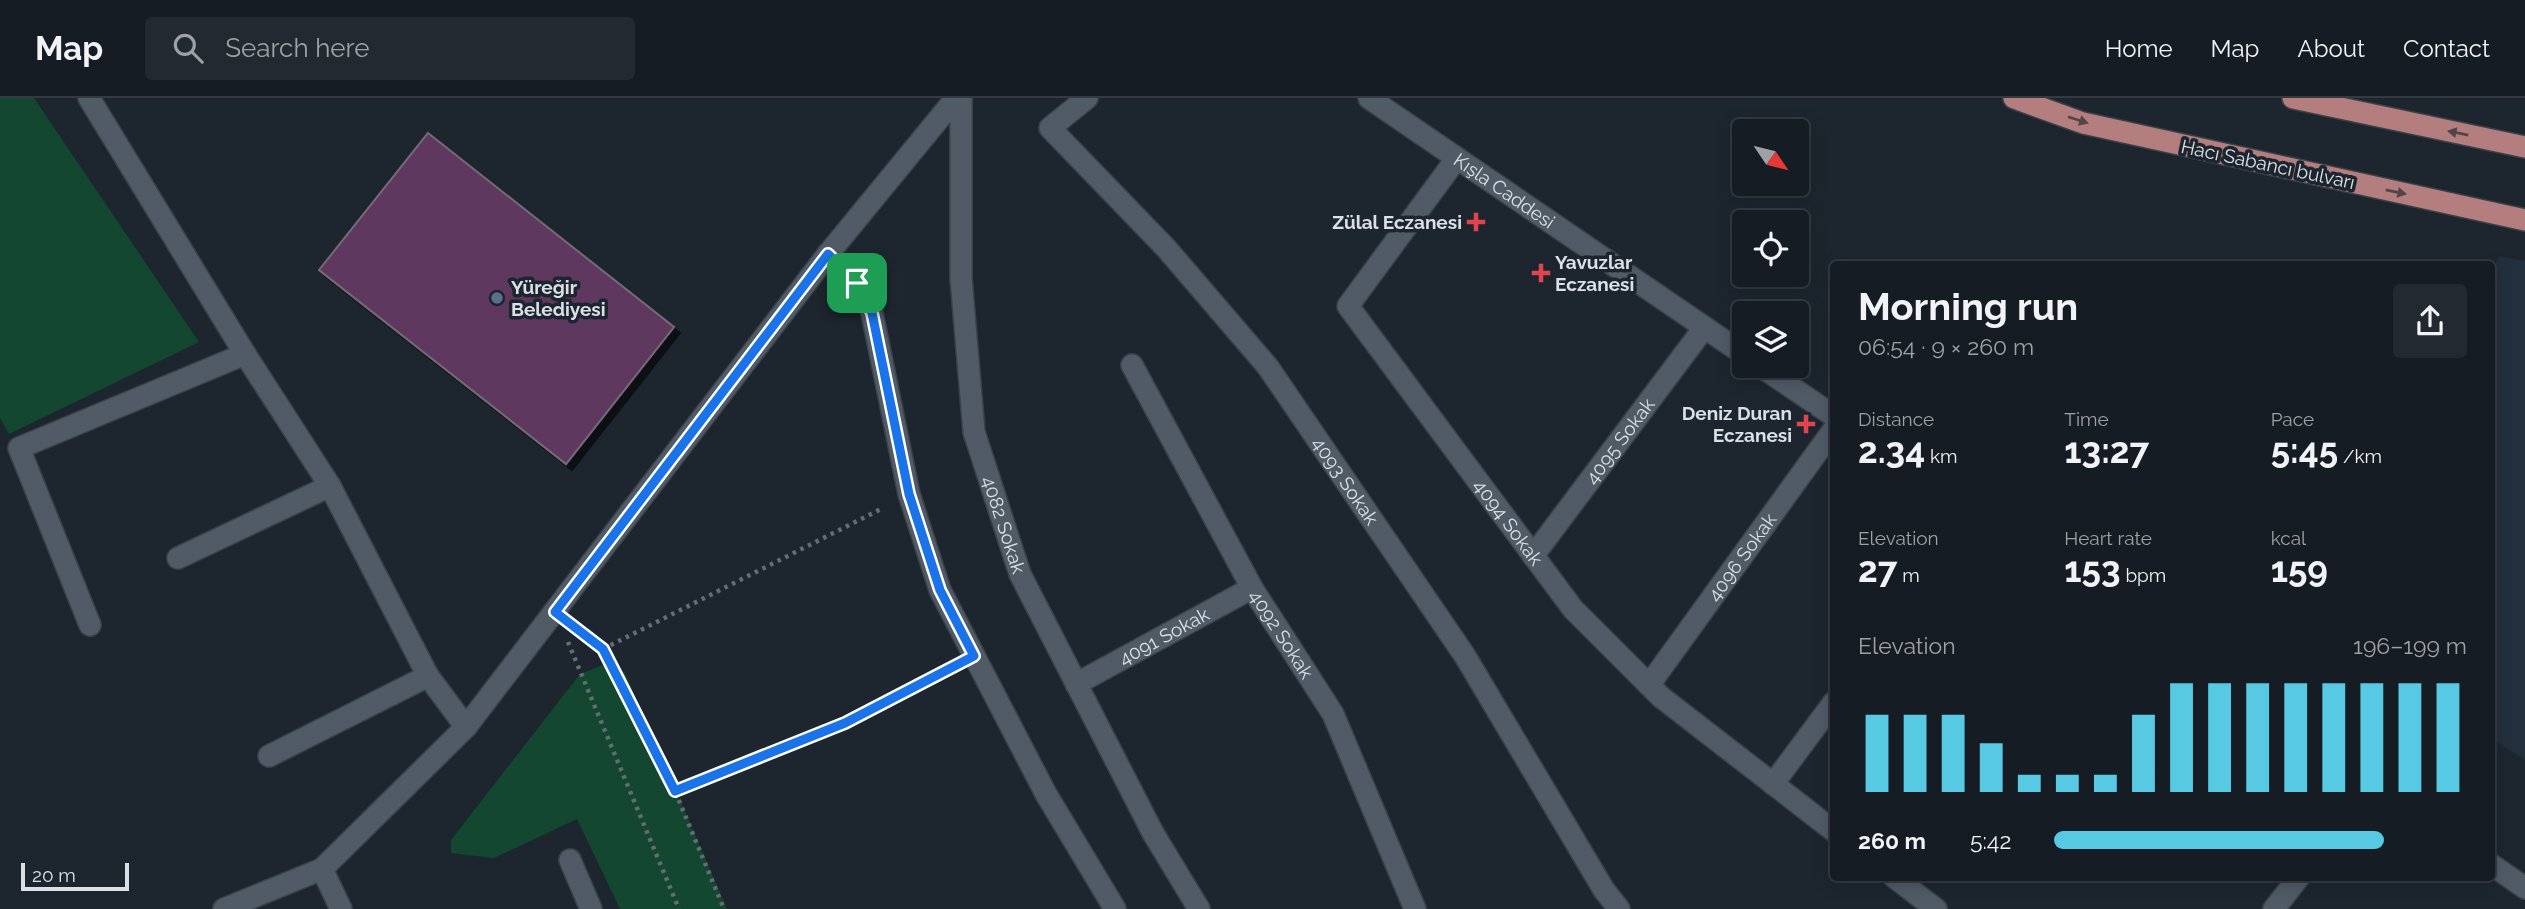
<!DOCTYPE html>
<html lang="en">
<head>
<meta charset="utf-8">
<style>
  body { margin:0; font-family:Raleway,sans-serif; background:#232930; color:#f1f3f6; height:100vh; display:flex; flex-direction:column; font-size:26px; white-space:nowrap }
  * { box-sizing:border-box; margin:0 }
  p { font-size:23px; color:#9ea1a6 }
  .icon { flex:none; width:38px; height:38px; fill:none; stroke:currentColor; stroke-width:2; stroke-linecap:round; stroke-linejoin:round }
  .map { position:relative; flex:1; overflow:hidden }
  .sheet { position:absolute; left:1830px; top:163px; width:665px; height:620px; display:flex; flex-direction:column; background:#161c23; border-radius:7px; box-shadow:0 4px 18px #0003,0 0 0 2px #353a41 }
  .sheet>* { flex:none }
  .needle { width:46px; rotate:125deg }
  .buttons { position:absolute; left:1732px; top:21px; display:grid; gap:14px }
  .buttons a { display:grid; place-items:center; width:77px; height:77px; border-radius:7px; background:#161c23; box-shadow:0 4px 18px #0003,0 0 0 2px #353a41; font-size:35px }
  .scale { position:absolute; left:21px; bottom:18px; width:108px; box-sizing:border-box; padding-left:7px; border:4px solid #dae0e6; border-top:0; font-size:19px; line-height:24px; white-space:nowrap; color:#dae0e6; -webkit-text-stroke:5px #1d262f; paint-order:stroke }
  .pin { position:absolute; display:grid; place-items:center; width:60px; height:60px; color:#fff; margin:-30px; border-radius:14px; box-shadow:0 4px 10px #0006 }
  .round { display:grid; place-items:center; flex:none; width:74px; height:74px; border-radius:7px; background:#232930 }
  .headline { display:flex; align-items:center; justify-content:space-between; height:119px; padding:0 28px }
  h1 { font-size:38px; font-weight:700; line-height:52px }
  .figures { display:grid; grid-template-columns:repeat(3,1fr); gap:10px; height:119px; padding:7px 28px }
  .figures div { display:grid; align-content:center }
  .figures b { font-size:35px; font-weight:700 }
  .figures small { font-size:19px; font-weight:400 }
  .figures p { font-size:19px }
  .chart { height:196px; padding:14px 28px }
  .chart p { display:flex; justify-content:space-between }
  .chart svg { width:100%; height:126px; margin-top:7px; stroke:#57c9e2; stroke-width:6 }
  ul { padding:0 28px; list-style:none; font-size:23px }
  li { display:grid; grid-template-columns:112px 84px 1fr; align-items:center; height:52px }
  li i { height:18px; border-radius:9px; background:#57c9e2 }
  header { display:flex; align-items:center; gap:42px; box-sizing:border-box; height:98px; padding:0 35px; background:#161c23; border-bottom:2px solid #353a41 }
  header strong { font-size:33px }
  nav { display:flex; gap:38px; margin-inline-start:auto; font-size:24px }
  .search { width:490px; height:63px; background:#232930; display:flex; align-items:center; gap:18px; box-sizing:border-box; padding:0 24px; border-radius:7px; color:#9ea1a6; font-size:26px }
  .map>svg:first-child { display:block }
  .built { fill:#22303d }
  .green { fill:#13472f }
  .building { fill:#5f395e; stroke:#766a75; stroke-width:2; filter:url(#shadow) }
  .lines { fill:none; stroke-linecap:round; stroke-linejoin:round }
  .minor-casing { stroke:#3a4149; stroke-width:24 }
  .major-casing { stroke:#3a4149; stroke-width:24 }
  .path { stroke:#646c74; stroke-width:4.5; stroke-dasharray:3.5 5; stroke-linecap:butt }
  .minor { stroke:#515b66; stroke-width:21 }
  .major { stroke:#b37e7d; stroke-width:21 }
  .oneway { fill:#52454a }
  .route-casing { stroke:#fff; stroke-width:14 }
  .route { stroke:#1a73e8; stroke-width:9 }
  .health-dot { fill:#e0444e; stroke:#1d262f; stroke-width:2.5 }
  .service-dot { fill:#5c6f8a; stroke:#1d262f; stroke-width:2.5 }
  .labels { text-anchor:middle; dominant-baseline:central; stroke-width:7; stroke-linejoin:round; paint-order:stroke }
  .street-label { font-size:19px; fill:#dae0e6; stroke:#1d262f }
  .poi-label { font-size:19px; font-weight:bold; fill:#dae0e6; stroke:#1d262f; text-anchor:end }
</style>
</head>
<body>
<header>
<strong>Map</strong>
<div class="search"><svg class="icon" aria-label="search" viewBox="0 0 24 24"><circle cx="10" cy="10" r="6"/><path d="M15 15l6 6"/></svg>Search here</div>
<nav><a>Home</a><a>Map</a><a>About</a><a>Contact</a></nav>
</header>
<div class="map">
<svg width="2525" height="811" viewBox="0 0 2525 811">
  <defs>
    <filter id="shadow"><feDropShadow dx="6" dy="6" stdDeviation="0" flood-color="#0009"/></filter>
  </defs>
  <rect width="100%" height="100%" fill="#1d262f"/>
  <!-- built -->
  <path class="built" d="M2499 158 2525 163V662L2492 641V173Z"/>
  <!-- green -->
  <path class="green" d="M0 0H34L199 244 9 336 0 320Z
    M613 563 625 575 727 811H620L577 721 494 760 451 755V742L580 576Z"/>
  <!-- building -->
  <path class="building" d="M428 35 674 229 566 366 319 172Z"/>
  <g class="lines">
    <!-- minor casing -->
    <g class="minor-casing">
      <g id="minor">
        <path d="M89 0 245 256 330 388 428 578 466 629"/>
        <path id="s1" d="M961 0V180L974 334 1020 476 1153 735 1199 811"/>
        <path id="s2" d="M1087 0 1050 30 1166 150 1268 269 1465 558 1604 792 1619 811"/>
        <path id="s3" d="M1369 0 1745 257"/>
        <path id="s4" d="M1457 60 1348 208 1573 511 1661 599 1834 733"/>
        <path d="M828 156 857 185 872 215 909 396 940 492 1046 696 1115 811"/>
        <path id="s5" d="M1132 267 1252 490 1333 616 1415 811"/>
        <path d="M1760 268 1834 318"/>
        <path id="s6" d="M1533 458 1704 230"/>
        <path d="M178 460 330 388"/>
        <path d="M90 527 19 350 245 256"/>
        <path id="s7" d="M1076 586 1252 490"/>
        <path id="s8" d="M1649 587 1834 331"/>
        <path d="M269 658 428 578"/>
        <path d="M1773 686 1834 604"/>
        <path d="M570 762 591 811"/>
        <path d="M2492 767 2525 790"/>
        <path d="M322 771 341 811"/>
        <path d="M1894 779 1936 811"/>
        <path d="M224 811 322 771 466 629 828 156 956 0"/>
        <path d="M2274 811 2299 779"/>
      </g>
    </g>
    <!-- major casing -->
    <g class="major-casing">
      <path id="major" d="M2014 0 2083 25 2525 122
        M2293 0 2525 49"/>
    </g>
    <!-- path -->
    <path class="path" d="M575 530 603 551 675 693 724 811
      M568 544 679 811
      M603 551 883 410
      M675 693 845 625 949 571"/>
    <!-- minor -->
    <use href="#minor" class="minor"/>
    <!-- major -->
    <use href="#major" class="major"/>
  </g>
  <!-- one-way arrows -->
  <defs><path id="oneway-solid" d="M-6-.8H1V-3.2L6.5 0L1 3.2V.8H-6Z" transform="scale(1.75)"/></defs>
  <g class="oneway">
    <use href="#oneway-solid" transform="translate(2078 22) rotate(18)"/>
    <use href="#oneway-solid" transform="translate(2458 35) rotate(-168)"/>
    <use href="#oneway-solid" transform="translate(2396 94) rotate(12)"/>
  </g>
  <g class="lines">
    <!-- route casing -->
    <g class="route-casing">
      <path id="route" d="M828 156 857 185 872 215 909 396 940 492 974 558 845 625 675 693 603 551 555 514Z"/>
    </g>
    <!-- route -->
    <use href="#route" class="route"/>
  </g>
  <!-- markers -->
  <g class="health-dot">
    <path d="M1472.5 113.5h7v7h7v7h-7v7h-7v-7h-7v-7h7z"/>
    <path d="M1537.5 164.5h7v7h7v7h-7v7h-7v-7h-7v-7h7z"/>
    <path d="M1802.5 315.5h7v7h7v7h-7v7h-7v-7h-7v-7h7z"/>
  </g>
  <circle class="service-dot" cx="497" cy="200" r="7"/>
  <g class="labels">
    <!-- street labels -->
    <g class="street-label">
      <text transform="translate(2268 66) rotate(12)">Hacı Sabancı bulvarı</text>
      <text stroke="none"><textPath href="#s3" startOffset="164">Kışla Caddesi</textPath></text>
      <text stroke="none"><textPath href="#s6" startOffset="144">4095 Sokak</textPath></text>
      <text stroke="none"><textPath href="#s2" startOffset="509">4093 Sokak</textPath></text>
      <text stroke="none"><textPath href="#s4" startOffset="453">4094 Sokak</textPath></text>
      <text stroke="none"><textPath href="#s1" startOffset="432">4082 Sokak</textPath></text>
      <text stroke="none"><textPath href="#s8" startOffset="158">4096 Sokak</textPath></text>
      <text stroke="none"><textPath href="#s5" startOffset="308">4092 Sokak</textPath></text>
      <text stroke="none"><textPath href="#s7" startOffset="100">4091 Sokak</textPath></text>
    </g>
    <!-- poi labels -->
    <g class="poi-label">
      <text x="1462" y="124">Zülal Eczanesi</text>
      <text x="1555" y="164" text-anchor="start">Yavuzlar<tspan x="1555" dy="22">Eczanesi</tspan></text>
      <text x="511" y="189" text-anchor="start">Yüreğir<tspan x="511" dy="22">Belediyesi</tspan></text>
      <text x="1792" y="315">Deniz Duran<tspan x="1792" dy="22">Eczanesi</tspan></text>
    </g>
  </g>
</svg>
<div class="buttons">
<a><svg class="needle" viewBox="-14 -14 28 28"><path d="M0-13l5 13h-10z" fill="#e53935"/><path d="M0 13l5-13h-10z" fill="#9ea1a6"/></svg></a>
<a><svg class="icon" aria-label="locate" viewBox="0 0 24 24"><circle cx="12" cy="12" r="6"/><path d="M12 2v4M12 18v4M2 12h4M18 12h4"/></svg></a>
<a><svg class="icon" aria-label="layers" viewBox="0 0 24 24"><path d="M12 4l9 5-9 5-9-5zM3 14l9 5 9-5"/></svg></a>
</div>
<div class="scale">20 m</div>
<div class="pin" style="left:857px;top:185px;background:#1e9e55"><svg class="icon" aria-label="arrive" viewBox="0 0 24 24"><path d="M6 21V4h12l-3 4 3 4H6"/></svg></div>
<section class="sheet">
<div class="headline"><div><h1>Morning run</h1><p>06:54 · 9 × 260 m</p></div><a class="round"><svg class="icon" aria-label="share" viewBox="0 0 24 24"><path d="M12 15V3M7 8l5-5 5 5M5 13v7h14v-7"/></svg></a></div>
<div class="figures">
<div><p>Distance</p><b>2.34<small> km</small></b></div>
<div><p>Time</p><b>13:27</b></div>
<div><p>Pace</p><b>5:45<small> /km</small></b></div>
</div>
<div class="figures">
<div><p>Elevation</p><b>27<small> m</small></b></div>
<div><p>Heart rate</p><b>153<small> bpm</small></b></div>
<div><p>kcal</p><b>159</b></div>
</div>
<div class="chart"><p><span>Elevation</span>196–199 m</p>
<svg viewBox="0 0 160 44" preserveAspectRatio="none"><path d="M5 44V17M15 44V17M25 44V17M35 44V27M45 44V38M55 44V38M65 44V38M75 44V17M85 44V6M95 44V6M105 44V6M115 44V6M125 44V6M135 44V6M145 44V6M155 44V6"/></svg>
</div>
<ul>
<li><b>260 m</b>5:42<i style="width:80%"></i></li>
</ul>
</section>
</div>
</body>
</html>
